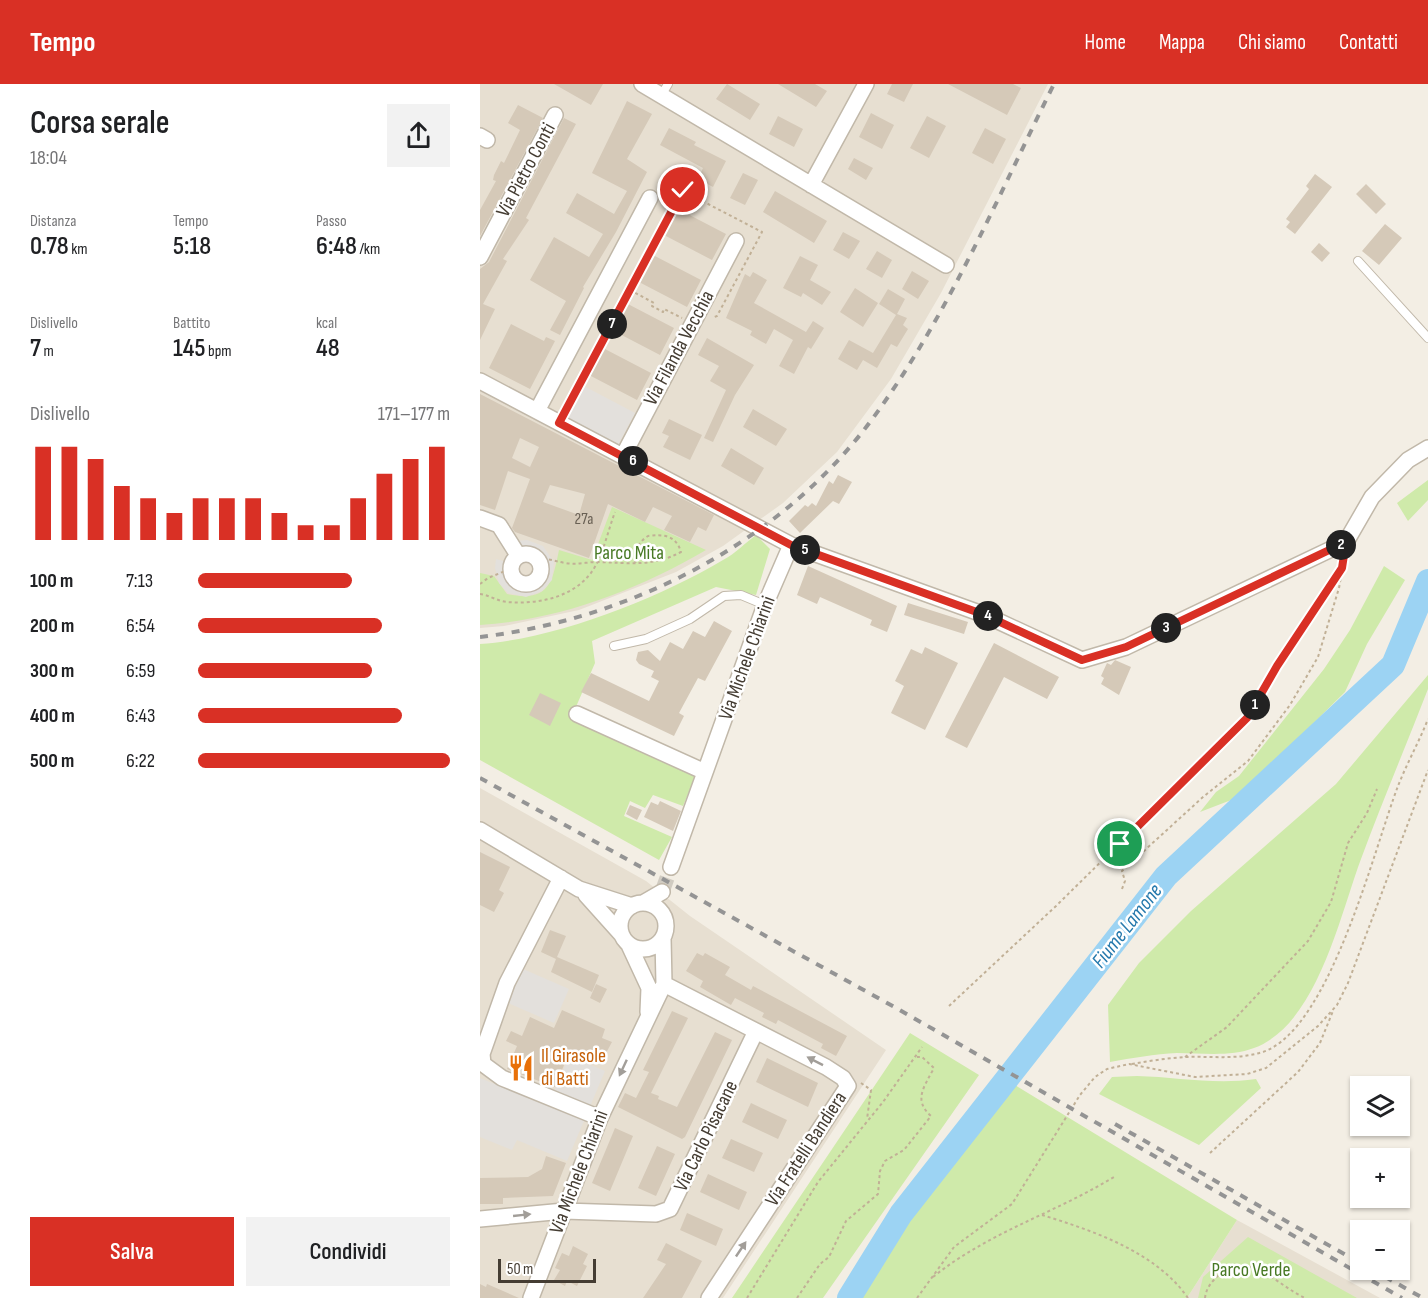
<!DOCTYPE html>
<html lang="it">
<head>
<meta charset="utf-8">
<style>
  body { margin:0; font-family:"Sofia Sans Condensed",sans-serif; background:#f2f2f2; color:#202124; height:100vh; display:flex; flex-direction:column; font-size:22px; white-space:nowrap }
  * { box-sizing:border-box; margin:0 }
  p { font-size:20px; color:#757577 }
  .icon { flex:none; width:33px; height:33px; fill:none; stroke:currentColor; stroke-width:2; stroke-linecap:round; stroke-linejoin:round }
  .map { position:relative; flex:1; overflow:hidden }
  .panel { display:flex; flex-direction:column; background:#fff; width:480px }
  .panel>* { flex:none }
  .tools { position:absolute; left:870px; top:992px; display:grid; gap:12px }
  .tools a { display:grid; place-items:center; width:60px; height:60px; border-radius:0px; background:#fff; box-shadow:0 2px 4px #0004; font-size:30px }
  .scale { position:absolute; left:18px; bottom:15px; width:98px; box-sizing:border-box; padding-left:6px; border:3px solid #453d33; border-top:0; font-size:16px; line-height:21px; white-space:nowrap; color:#453d33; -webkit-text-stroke:4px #fff; paint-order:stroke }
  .pin { position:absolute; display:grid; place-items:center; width:51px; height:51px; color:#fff; margin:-26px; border:3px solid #fff; border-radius:50%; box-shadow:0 2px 6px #0007 }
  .km { position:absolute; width:30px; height:30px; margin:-15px; border-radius:50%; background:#222; color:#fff; font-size:16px; line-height:30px; text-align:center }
  .round { display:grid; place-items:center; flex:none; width:63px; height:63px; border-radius:0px; background:#f2f2f2 }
  .head { display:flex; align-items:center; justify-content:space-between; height:102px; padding:0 30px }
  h1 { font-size:33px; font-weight:600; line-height:45px }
  .metrics { display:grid; grid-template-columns:repeat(3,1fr); gap:9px; height:102px; padding:6px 30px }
  .metrics div { display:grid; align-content:center }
  .metrics b { font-size:26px; font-weight:600 }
  .metrics small { font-size:16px; font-weight:400 }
  .metrics p { font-size:16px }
  .chart { height:168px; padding:12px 30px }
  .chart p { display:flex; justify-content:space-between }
  .chart svg { width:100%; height:108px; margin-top:6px; stroke:#d93025; stroke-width:6 }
  .cta { display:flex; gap:12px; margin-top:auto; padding:12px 30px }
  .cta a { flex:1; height:69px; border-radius:0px; background:#d93025; color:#fff; font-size:24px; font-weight:600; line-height:69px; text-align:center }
  .cta a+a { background:#f2f2f2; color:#202124 }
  ul { padding:0 30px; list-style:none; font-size:20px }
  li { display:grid; grid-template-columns:96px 72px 1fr; align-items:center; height:45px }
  li i { height:15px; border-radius:8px; background:#d93025 }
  header { display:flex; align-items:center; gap:36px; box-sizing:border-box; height:84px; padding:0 30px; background:#d93025; color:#fff }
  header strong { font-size:28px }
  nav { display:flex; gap:33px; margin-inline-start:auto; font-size:21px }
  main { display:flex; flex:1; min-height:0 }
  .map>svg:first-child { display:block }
  .residential { fill:#e7dfd1 }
  .green { fill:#cfeaaa }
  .parking { fill:#e3e0dc }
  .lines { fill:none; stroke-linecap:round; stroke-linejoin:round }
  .river { stroke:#9cd3f3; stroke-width:24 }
  .building { fill:#d5c9b8; fill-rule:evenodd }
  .minor-tunnel { stroke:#d0cbc1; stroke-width:15; stroke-dasharray:15 8; stroke-linecap:butt }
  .service-casing { stroke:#c1b8a9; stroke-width:10 }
  .minor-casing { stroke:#c1b8a9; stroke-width:18 }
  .path { stroke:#c1b096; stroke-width:2; stroke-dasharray:3 3; stroke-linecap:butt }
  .service { stroke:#fff; stroke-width:8 }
  .minor { stroke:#fff; stroke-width:15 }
  .rail { stroke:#949494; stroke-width:4; stroke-dasharray:8 8; stroke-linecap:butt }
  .oneway { fill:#a29e99 }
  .route-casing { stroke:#fff; stroke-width:12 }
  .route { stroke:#d93025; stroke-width:8 }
  .labels { text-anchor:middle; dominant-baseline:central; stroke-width:5; stroke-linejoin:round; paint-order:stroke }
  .number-label { font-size:16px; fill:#696054 }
  .street-label { font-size:20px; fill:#453d33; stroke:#fff }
  .park-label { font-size:20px; fill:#487924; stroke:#fff }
  .food-label { font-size:20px; fill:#c56008; stroke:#fff; text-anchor:start }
  .water-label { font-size:21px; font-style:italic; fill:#277aad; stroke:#fff }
</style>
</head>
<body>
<header>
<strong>Tempo</strong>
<nav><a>Home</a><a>Mappa</a><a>Chi siamo</a><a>Contatti</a></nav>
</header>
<main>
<section class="panel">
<div class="head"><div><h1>Corsa serale</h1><p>18:04</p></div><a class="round"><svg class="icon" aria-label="share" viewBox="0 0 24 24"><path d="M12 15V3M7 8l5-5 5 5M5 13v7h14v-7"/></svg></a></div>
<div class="metrics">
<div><p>Distanza</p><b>0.78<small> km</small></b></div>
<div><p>Tempo</p><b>5:18</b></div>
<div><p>Passo</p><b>6:48<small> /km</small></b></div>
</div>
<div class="metrics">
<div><p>Dislivello</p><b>7<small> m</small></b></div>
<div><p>Battito</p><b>145<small> bpm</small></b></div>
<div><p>kcal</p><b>48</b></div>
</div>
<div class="chart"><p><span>Dislivello</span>171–177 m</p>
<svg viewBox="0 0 160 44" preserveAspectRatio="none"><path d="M5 44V6M15 44V6M25 44V11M35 44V22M45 44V27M55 44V33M65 44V27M75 44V27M85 44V27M95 44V33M105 44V38M115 44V38M125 44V27M135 44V17M145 44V11M155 44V6"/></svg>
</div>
<ul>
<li><b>100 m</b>7:13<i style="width:61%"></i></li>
<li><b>200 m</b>6:54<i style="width:73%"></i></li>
<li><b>300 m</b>6:59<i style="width:69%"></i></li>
<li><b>400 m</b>6:43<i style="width:81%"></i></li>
<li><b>500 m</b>6:22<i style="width:100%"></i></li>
</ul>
<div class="cta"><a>Salva</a><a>Condividi</a></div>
</section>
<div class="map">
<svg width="948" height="1214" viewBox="0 0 948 1214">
  <rect width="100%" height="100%" fill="#f3eee4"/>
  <!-- residential -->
  <path class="residential" d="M0 0H568L461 209 411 295 357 368 303 419 243 462 196 488 99 526 24 542 0 544Z
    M0 704 166 797 210 832 406 966 243 1214H0Z
    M757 1136 900 1214H707Z"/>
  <!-- green -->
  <path class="green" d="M948 396V416L928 437 917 419Z
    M132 423 226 466C158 506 79 536 0 541V489L14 492 27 510C68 518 72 501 79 466L112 476Z
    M276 451 290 465 276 511 236 503 112 557 115 579 92 632 216 691 203 722 173 711 165 724 150 717 144 732 192 753 179 776 0 676V560C76 555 177 515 243 476 255 470 265 459 276 451Z
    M904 482 925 496 887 560 865 608 759 713 720 728 736 708 759 692 844 585 870 546Z
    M948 591V605C926 662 902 718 881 775 860 831 837 941 774 964 751 973 722 969 697 969 675 970 652 974 630 978L628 921 659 879 711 827 856 700Z
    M430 949 499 991 343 1214H252Z
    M657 992C697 993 735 1001 776 995L781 1004 719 1061 619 1010 632 993Z
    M530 998 757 1136 707 1214H373L426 1132Z
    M768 1153 877 1214H718L723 1193Z"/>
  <!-- parking -->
  <path class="parking" d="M102 301 155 329 138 361 85 333Z
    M47 456 63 462 74 478 72 496 62 507 46 513 28 509 19 499 15 484 16 475 27 478 29 497 40 503 49 504 57 500 63 494 64 480 55 468 42 466 37 457Z
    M43 885 89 905 74 939 28 919Z
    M89 972 125 987 87 1077 37 1056 32 1066 0 1053V994L68 1022Z"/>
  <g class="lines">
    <!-- river -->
    <path class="river" d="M369 1214 421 1130 686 792 913 581 948 497"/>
  </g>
  <!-- building -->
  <path class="building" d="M74 0H123L111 21Z
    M247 0 280 20 270 36 236 15Z
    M298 0H335L347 7 336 23Z
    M412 0H433L424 18 407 10Z
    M468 0H533L541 4 527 31Z
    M147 17 172 30 147 75 167 88 136 148 103 203 104 204 80 251 70 246 86 217 50 196 74 153 109 173 123 150 86 129 97 109 134 130 147 107 112 89Z
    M38 21 63 34 0 152V126L16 97 13 96 14 91 21 77 24 79 40 46 28 39Z
    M391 29 414 41 402 65 379 53Z
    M298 32 323 45 314 63 289 50Z
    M447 32 466 42 449 74 430 64Z
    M84 34 96 40 46 134 49 136 23 175 27 177 3 220 15 225 0 256V185L9 178Z
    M189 44 216 58 214 61 246 77 233 103 218 95 223 84 180 61Z
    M505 44 526 55 513 80 492 69Z
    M374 74 393 84 386 96 368 85Z
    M263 89 278 96 265 121 250 114Z
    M835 90 852 103 815 150 806 143 810 138 806 135 829 105 826 102Z
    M886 100 906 120 896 130 876 110Z
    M295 107 347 137 334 159 283 128Z
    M198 125 246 150 232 176 184 151Z
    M905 140 922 154 899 181 882 167Z
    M363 148 380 157 369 175 353 166Z
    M839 159 850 169 842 178 831 168Z
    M397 167 412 176 402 194 386 185Z
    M173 171 221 196 207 223 159 198Z
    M320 172 338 181 330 196 351 208 342 221 323 209 321 213 303 204Z
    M432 187 449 197 438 215 422 205Z
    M273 188 287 196 274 219 326 248 333 237 344 244 331 265 328 263 314 290 299 282 313 256 294 245 286 260 270 251 272 247 246 234 265 190 270 193Z
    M375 204 398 219 383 243 360 228Z
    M408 205 425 215 417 230 427 234 423 241 428 245 417 263 411 260 397 284 383 276 377 286 358 275 369 256 393 269 416 231 399 220Z
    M146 219 194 244 180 271 132 246Z
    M31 240 64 257 66 253 75 257 50 305 9 284Z
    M227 254 274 281 255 311 233 358 224 354 246 306 230 297 239 282 218 271Z
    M123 264 171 289 157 316 109 291Z
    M0 310 234 431 226 447 218 443 210 458 184 446 192 432 173 423 165 438 128 420 109 474 35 448 32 444 50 395 28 387 15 426 0 421ZM40 354 59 363 50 383 32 374ZM70 401 105 410 99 431 63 418Z
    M273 325 307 345 296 362 263 343Z
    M189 335 222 351 210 376 183 363 189 352 182 349Z
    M251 364 284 384 274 401 241 382Z
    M358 391 372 398 359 420 353 417 320 449 309 437 325 421 328 423 332 419 336 422 349 397 353 400Z
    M328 482 417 522 407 548 390 541 392 536 340 513 337 520 317 511Z
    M428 519 488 538 484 550 424 531Z
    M234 537 252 547 225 597 218 594 199 629 204 632 194 652 101 608 111 589 169 617 179 597 171 593 174 587 159 580 156 576 158 568 168 566 180 577 190 558 203 565 213 547 225 553Z
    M514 559 579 593 567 615 524 593 487 664 465 653Z
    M445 563 478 579 445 646 411 629 424 602 415 597 431 565 442 570Z
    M635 576 651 583 639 611 621 600 624 594 621 592 627 579 631 581Z
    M60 609 81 619 70 642 49 631Z
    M180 717 201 727 193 747 164 733 171 718 178 721Z
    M150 721 162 726 157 736 146 730Z
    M0 768 30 783 19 806 24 809 14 828 0 821Z
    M70 846 86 852 77 873 119 891 112 908 71 888 76 875 61 868Z
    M217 869 223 872 225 869 250 883 245 891 271 906 273 902 367 952 356 972 341 964 343 960 298 936 296 940 282 933 284 929 255 914 251 921 220 903 223 897 206 887Z
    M116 900 127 905 120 919 110 914Z
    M82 926 125 945 122 954 132 958 126 969 117 965 111 979 89 969 75 1003 27 985 37 962 26 957 31 947 42 952 50 933 74 944Z
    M192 927 208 934 171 1009 179 1012 178 1015 197 1023 235 948 252 956 205 1053 202 1055 138 1023 145 1009 156 1014 169 988 163 986Z
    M287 974 338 999 328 1023 276 998Z
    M271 1019 307 1036 298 1055 262 1038Z
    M135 1044 153 1052 130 1107 112 1099Z
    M251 1055 283 1069 274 1088 242 1074Z
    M177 1062 195 1070 176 1112 158 1104Z
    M66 1072 86 1079 73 1112 23 1114V1120H0V1094L48 1093 62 1085Z
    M228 1090 267 1108 259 1126 220 1108Z
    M207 1129 243 1145 236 1162 200 1146Z
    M186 1159 222 1177 202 1214H163L186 1180 177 1176Z
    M93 1162 108 1170 103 1180 107 1182 97 1202 87 1197 85 1202 74 1196 80 1186 75 1184 82 1169 89 1172Z
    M0 1200 6 1203 7 1200 39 1214H0Z"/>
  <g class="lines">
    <!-- minor-tunnel -->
    <path class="minor-tunnel" d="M182 808 191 783"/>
    <!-- service casing -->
    <g class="service-casing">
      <path id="service" d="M181 12 188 0
        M878 177 948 254
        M134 562 166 555 210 535 244 512 261 511 285 521"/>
    </g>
    <!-- minor casing -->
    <g class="minor-casing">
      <path id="minor" d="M162 0 466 181
        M0 52 7 56
        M331 101 386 0
        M0 173 75 31
        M0 297 311 461 505 531 602 576 646 563 866 458 892 413 928 376 948 364
        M57 327 170 114
        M143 372 256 157
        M0 434 19 441 38 471
        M31 485a15 15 0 1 1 30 0a15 15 0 1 1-30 0Z
        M97 630 225 688
        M0 746 99 805 152 822
        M191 783 285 521 311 461
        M81 794 27 899 2 970 3 980 22 994 120 1034
        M106 811 141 850
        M140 842a23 23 0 1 1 46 0a23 23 0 1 1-46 0Z
        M163 819 182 808
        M149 861 169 904 168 928
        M184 900 346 983 363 994 368 1002 229 1214
        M0 1135 84 1127 176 1130 190 1125 276 947
        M51 1214 120 1034 184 900 183 854"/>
    </g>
    <!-- path -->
    <path class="path" d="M150 206 174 219 172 222 183 228 184 225 202 234
      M86 326 203 107 282 148 237 232 232 234
      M57 475C68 474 74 477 85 479 96 481 107 478 118 478 149 479 173 483 201 468 196 451 183 450 168 452 157 459 153 469 156 481
      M0 500 8 494 30 485
      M0 510C9 511 17 517 27 518 61 521 102 512 118 477 125 462 129 444 135 428
      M642 805 645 797 642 787 723 713 768 677 810 621 838 573 859 504 862 487
      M469 922 576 822 767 634 797 582 862 484 863 476
      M705 973 747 943 828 857 851 818 868 759 887 729 897 705
      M652 980C669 977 688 974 706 973 732 972 757 976 783 968 850 945 894 765 918 702 927 679 939 658 948 635
      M381 999 391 1006 387 1035
      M730 1069 818 988 840 959 853 927
      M562 1131C614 1147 676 1168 708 1214
      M453 1193C509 1148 573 1130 634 1093
      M267 1214 338 1098 403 1018 442 963
      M317 1214 340 1180 349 1173 366 1137 398 1110 400 1087 405 1077 424 1066 451 1032C433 1016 444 1003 454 984L442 973H435
      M437 1214 474 1163 532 1120 600 1011 615 993 627 985 649 980 715 993 767 990 786 984 838 942 857 921 868 899 948 686
      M725 1214C726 1204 732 1197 740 1190 770 1166 798 1202 825 1214"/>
    <!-- service -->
    <use href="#service" class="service"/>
    <!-- minor -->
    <use href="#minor" class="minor"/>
    <!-- rail -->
    <path class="rail" d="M0 553C151 535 302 458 393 334 468 232 518 112 574 0
      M0 694 418 925 922 1214
      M635 1040 880 1179
      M891 1185 943 1214"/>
  </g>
  <!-- one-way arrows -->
  <defs><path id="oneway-solid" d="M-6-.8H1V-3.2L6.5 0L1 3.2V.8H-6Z" transform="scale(1.5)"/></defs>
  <g class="oneway">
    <use href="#oneway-solid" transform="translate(335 977) rotate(-153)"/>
    <use href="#oneway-solid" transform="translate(143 984) rotate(115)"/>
    <use href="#oneway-solid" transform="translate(42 1131) rotate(-6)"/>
    <use href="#oneway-solid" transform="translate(261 1165) rotate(-56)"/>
  </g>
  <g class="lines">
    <!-- route casing -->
    <g class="route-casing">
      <path id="route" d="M203 106 79 339 311 461 505 531 602 576 646 563 866 458 862 484 797 582 767 634 640 760"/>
    </g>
    <!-- route -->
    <use href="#route" class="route"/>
  </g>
  <!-- icons -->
  <defs>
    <g id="restaurant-bare" transform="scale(2.07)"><path d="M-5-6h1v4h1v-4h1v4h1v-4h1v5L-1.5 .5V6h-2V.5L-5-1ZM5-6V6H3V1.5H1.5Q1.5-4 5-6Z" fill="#e8710a" stroke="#fff" stroke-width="2.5" paint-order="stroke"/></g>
  </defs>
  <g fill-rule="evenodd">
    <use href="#restaurant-bare" x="41" y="984"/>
  </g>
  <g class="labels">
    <!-- number labels -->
    <g class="number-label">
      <text x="104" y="435">27a</text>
    </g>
    <!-- street labels -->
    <g class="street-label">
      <text transform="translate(46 86) rotate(-62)">Via Pietro Conti</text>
      <text transform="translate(199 264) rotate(-62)">Via Filanda Vecchia</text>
      <text transform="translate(267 574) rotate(-70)">Via Michele Chiarini</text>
      <text transform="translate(226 1052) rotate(-64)">Via Carlo Pisacane</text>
      <text transform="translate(326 1065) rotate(-57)">Via Fratelli Bandiera</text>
      <text transform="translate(99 1088) rotate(-69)">Via Michele Chiarini</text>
    </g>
    <!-- park labels -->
    <g class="park-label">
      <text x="149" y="469">Parco Mita</text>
      <text x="771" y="1186">Parco Verde</text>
    </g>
    <!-- food labels -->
    <g class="food-label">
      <text x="61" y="972">Il Girasole<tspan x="61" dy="23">di Batti</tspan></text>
    </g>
    <!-- water labels -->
    <g class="water-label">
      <text transform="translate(647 842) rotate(-52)">Fiume Lamone</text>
    </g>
  </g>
</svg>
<div class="tools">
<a><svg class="icon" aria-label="layers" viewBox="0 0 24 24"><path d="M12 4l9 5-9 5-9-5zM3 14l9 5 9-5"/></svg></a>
<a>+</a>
<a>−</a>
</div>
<div class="scale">50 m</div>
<div class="pin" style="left:640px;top:760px;background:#1e9e55"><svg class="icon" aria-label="arrive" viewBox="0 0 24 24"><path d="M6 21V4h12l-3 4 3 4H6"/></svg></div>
<div class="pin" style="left:203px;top:106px;background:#d93025"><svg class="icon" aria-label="check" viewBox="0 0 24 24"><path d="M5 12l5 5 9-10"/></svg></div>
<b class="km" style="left:775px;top:621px">1</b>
<b class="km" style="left:861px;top:461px">2</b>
<b class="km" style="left:686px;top:544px">3</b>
<b class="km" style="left:508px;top:532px">4</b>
<b class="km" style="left:325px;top:466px">5</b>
<b class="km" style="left:153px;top:377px">6</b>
<b class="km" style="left:132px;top:240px">7</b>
</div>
</main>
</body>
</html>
